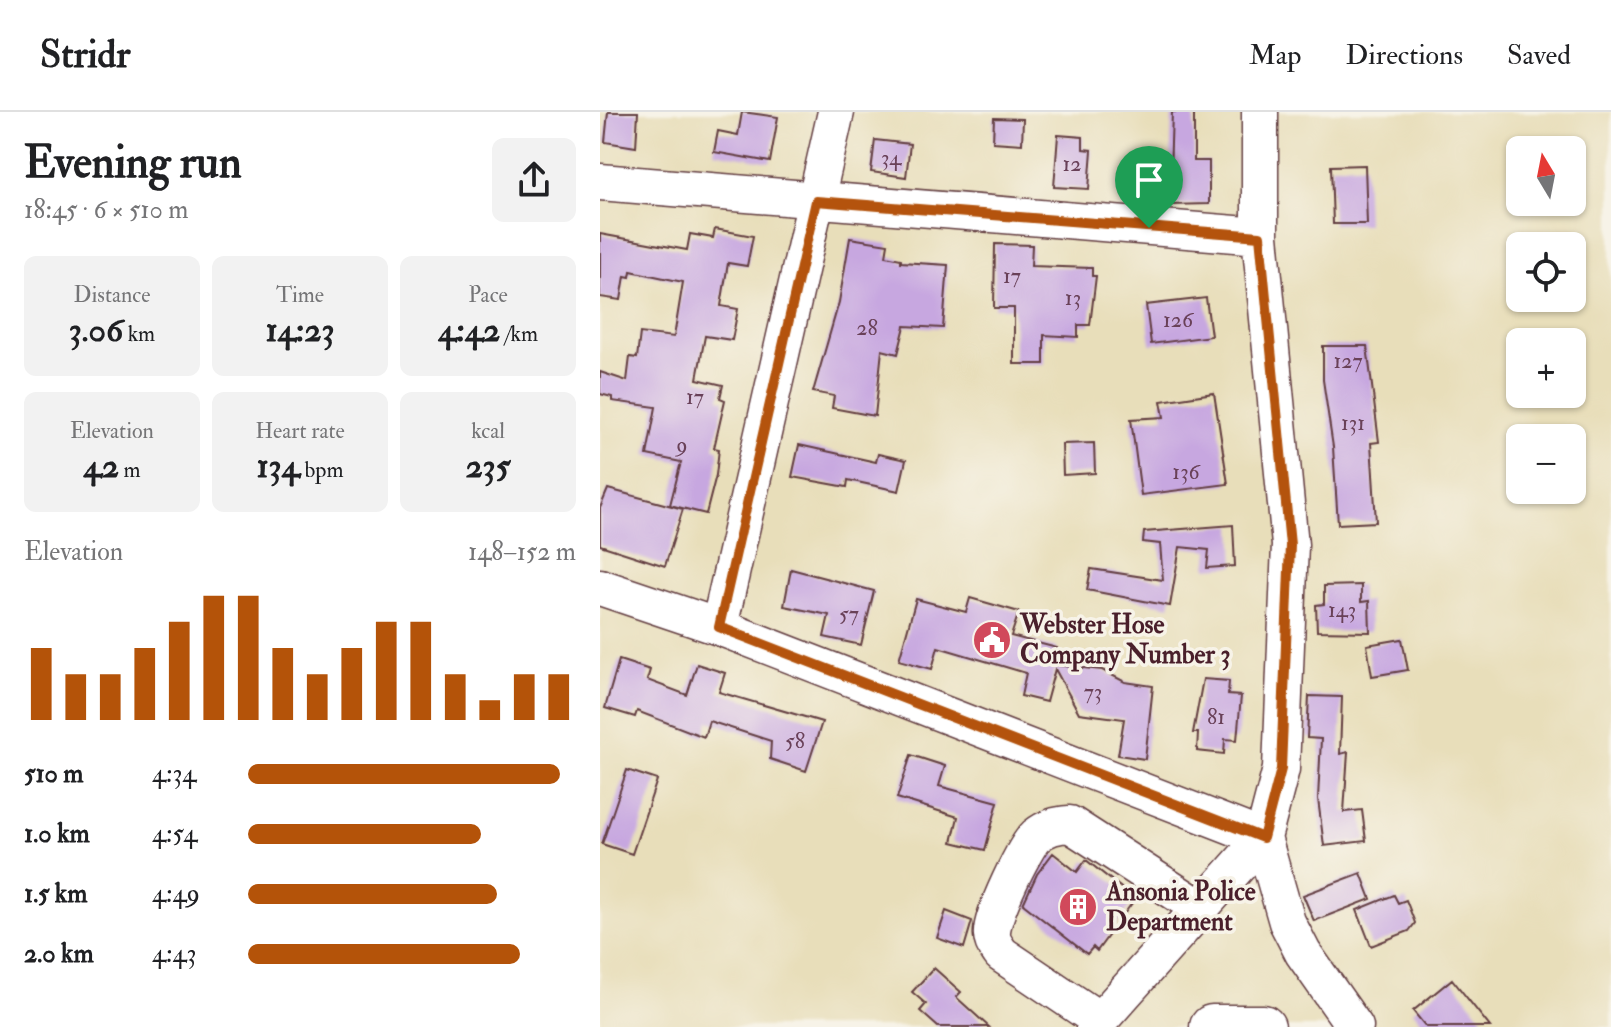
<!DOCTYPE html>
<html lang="en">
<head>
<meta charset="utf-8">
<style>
  body { margin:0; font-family:"IM FELL Double Pica",serif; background:#f2f2f2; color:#202124; height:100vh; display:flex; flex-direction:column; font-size:30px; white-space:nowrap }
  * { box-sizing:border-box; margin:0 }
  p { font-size:26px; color:#757577 }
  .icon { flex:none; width:44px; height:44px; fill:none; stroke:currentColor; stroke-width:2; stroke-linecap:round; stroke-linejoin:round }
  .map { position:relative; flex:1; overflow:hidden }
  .drawer { display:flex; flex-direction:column; background:#fff; width:600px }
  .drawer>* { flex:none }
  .needle { width:52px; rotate:350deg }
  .tools { position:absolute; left:906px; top:24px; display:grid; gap:16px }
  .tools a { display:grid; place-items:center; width:80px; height:80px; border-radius:12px; background:#fff; box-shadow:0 2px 6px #0004; font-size:40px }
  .pin { position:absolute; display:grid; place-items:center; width:68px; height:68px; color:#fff; margin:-82px -34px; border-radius:50% 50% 50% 0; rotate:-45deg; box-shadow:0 0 8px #0007 }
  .pin .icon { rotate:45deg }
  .round { display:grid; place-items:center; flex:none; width:84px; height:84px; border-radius:12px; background:#f2f2f2 }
  .head { display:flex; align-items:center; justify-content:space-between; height:136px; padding:0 24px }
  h1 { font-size:44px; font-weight:700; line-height:60px }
  .metrics { display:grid; grid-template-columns:repeat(3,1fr); gap:12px; height:136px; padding:8px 24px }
  .metrics div { display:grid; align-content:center; border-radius:12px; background:#f2f2f2; text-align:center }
  .metrics b { font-size:34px; font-weight:700 }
  .metrics small { font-size:22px; font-weight:400 }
  .metrics p { font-size:22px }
  .chart { height:224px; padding:16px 24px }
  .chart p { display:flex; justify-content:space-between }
  .chart svg { width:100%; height:144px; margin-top:8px; stroke:#b45309; stroke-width:6 }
  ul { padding:0 24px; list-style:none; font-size:26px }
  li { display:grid; grid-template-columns:128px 96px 1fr; align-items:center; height:60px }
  li i { height:20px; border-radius:10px; background:#b45309 }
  header { display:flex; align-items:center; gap:48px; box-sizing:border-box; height:112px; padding:0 40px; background:#fff; border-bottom:2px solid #e0e0e0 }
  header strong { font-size:38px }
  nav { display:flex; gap:44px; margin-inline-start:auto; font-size:28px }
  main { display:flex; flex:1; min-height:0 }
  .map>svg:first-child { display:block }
  .building { fill:#c7a7e0 }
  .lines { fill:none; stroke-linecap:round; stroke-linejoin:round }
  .minor-casing { stroke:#623c40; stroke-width:39 }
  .major-casing { stroke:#623c40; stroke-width:47 }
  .minor { stroke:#fff; stroke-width:36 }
  .major { stroke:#fff; stroke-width:44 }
  .route-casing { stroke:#fff; stroke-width:16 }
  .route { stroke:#b45309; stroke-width:10 }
  .labels { text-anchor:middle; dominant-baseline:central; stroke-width:7; stroke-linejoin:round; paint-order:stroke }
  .number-label { font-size:22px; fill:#694158 }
  .poi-label { font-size:26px; font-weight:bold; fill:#4a1f2b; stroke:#f7f3e8; text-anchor:start }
</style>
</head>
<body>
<header>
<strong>Stridr</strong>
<nav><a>Map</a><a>Directions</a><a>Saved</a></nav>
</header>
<main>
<section class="drawer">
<div class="head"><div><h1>Evening run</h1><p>18:45 · 6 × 510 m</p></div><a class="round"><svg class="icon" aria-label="share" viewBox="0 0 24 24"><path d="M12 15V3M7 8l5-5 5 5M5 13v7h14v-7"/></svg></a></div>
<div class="metrics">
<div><p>Distance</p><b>3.06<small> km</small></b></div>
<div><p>Time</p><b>14:23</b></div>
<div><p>Pace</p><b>4:42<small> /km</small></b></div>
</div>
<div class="metrics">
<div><p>Elevation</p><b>42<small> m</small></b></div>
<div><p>Heart rate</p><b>134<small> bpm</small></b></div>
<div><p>kcal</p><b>235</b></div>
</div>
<div class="chart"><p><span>Elevation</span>148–152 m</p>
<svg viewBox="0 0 160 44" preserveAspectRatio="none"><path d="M5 44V22M15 44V30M25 44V30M35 44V22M45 44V14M55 44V6M65 44V6M75 44V22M85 44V30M95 44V22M105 44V14M115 44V14M125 44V30M135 44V38M145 44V30M155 44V30"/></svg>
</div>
<ul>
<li><b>510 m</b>4:34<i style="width:95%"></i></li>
<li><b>1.0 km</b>4:54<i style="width:71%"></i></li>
<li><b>1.5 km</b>4:49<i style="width:76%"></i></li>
<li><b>2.0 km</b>4:43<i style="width:83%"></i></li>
</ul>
</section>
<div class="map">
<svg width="1011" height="915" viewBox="0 0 1011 915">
  <rect width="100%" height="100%" fill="#f7f3e8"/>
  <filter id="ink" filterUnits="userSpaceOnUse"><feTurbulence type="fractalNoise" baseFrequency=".0125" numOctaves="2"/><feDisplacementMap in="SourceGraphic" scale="16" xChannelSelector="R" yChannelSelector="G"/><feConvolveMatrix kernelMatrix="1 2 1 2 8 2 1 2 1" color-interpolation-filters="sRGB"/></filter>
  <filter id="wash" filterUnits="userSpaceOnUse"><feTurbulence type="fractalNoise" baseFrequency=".006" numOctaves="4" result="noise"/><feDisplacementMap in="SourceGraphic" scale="32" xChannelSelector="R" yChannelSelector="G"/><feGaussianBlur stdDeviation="1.8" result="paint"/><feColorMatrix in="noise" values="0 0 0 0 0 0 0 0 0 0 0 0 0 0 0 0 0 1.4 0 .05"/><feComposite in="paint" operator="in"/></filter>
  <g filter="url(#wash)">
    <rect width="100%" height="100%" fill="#e8deba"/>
    <g id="blocks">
      <!-- building -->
      <path class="building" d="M8 0H38L36 35 5 30Z
        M142 0 178 5 170 50 114 40 118 19 138 23Z
        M572 0H594V49H609V92L569 93Z
        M394 6 423 7 422 32 393 30Z
        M458 23 483 25V37L492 38 489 77 454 75Z
        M275 28 310 32 306 65 271 60Z
        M765 53 767 112H733L731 54Z
        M115 117 153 124 147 154 128 151 121 194 138 197 132 228 105 224 97 267 123 273 120 286 125 288 114 336 119 337 116 363 106 402 70 393 81 350 47 343 56 295 12 289V285L0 282V260L27 269 30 245 37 246 40 221 74 225 83 170 31 159 30 165 25 164 21 188 0 185V122L87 138 90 122 113 126Z
        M250 126 288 132 286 144 301 147V150L348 153 343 216 305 214 298 242 282 238 275 304 232 296 234 284 213 280 239 190Z
        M395 132 432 133 431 154 492 156V164H496L490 213H478V225L444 223V252H414V196H394Z
        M606 186 611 224 551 232 546 193Z
        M723 234H767L779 330 771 331 776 410 738 412 733 335 723 268Z
        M614 281 628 372 541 383 531 307 564 305 561 289Z
        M494 331 495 361 463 363 462 332Z
        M199 333 276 350 278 342 306 348 299 379 248 368 247 375 192 365Z
        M8 377 83 397 65 454 0 433V396Z
        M633 413 635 454 607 456 609 438 580 435 570 494 487 478 491 457 563 468 560 432 543 430 544 420Z
        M191 457 274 479 261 533 224 525 229 503 184 494Z
        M761 473V490L769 489 770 520 717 519 716 493 724 492V474Z
        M370 486 419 500 411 524 457 536 456 553 502 558 525 570 553 574 545 647 518 643 524 607 479 601 455 557 446 590 421 584 426 561 338 535 332 557 299 548 316 487 366 500Z
        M802 527 808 558 772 564 767 533Z
        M19 548 50 558 47 568 87 583 97 552 125 561 119 580 222 610 206 659 170 647 171 629 109 609 104 625 37 599 35 605 5 596Z
        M603 567 629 569 628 583 641 584 637 628 625 627 624 642 597 639 598 621H593Z
        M709 584 742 585 740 642 748 640 744 700 762 698 766 729 724 734 718 687 721 627 707 626Z
        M311 643 345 654 339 674 398 690 385 738 352 730 358 705 297 686Z
        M27 658 57 668 32 742 2 732Z
        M453 741 477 760 486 748 535 787 497 839 493 835 487 842 423 792 437 762Z
        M761 761 771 787 714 809 703 783Z
        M794 783 798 791 806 788 815 811 809 819 771 834 757 798Z
        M346 799 372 809 364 836 337 826Z
        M334 856 361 880 356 885 389 915H338L320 899 326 892 312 880Z
        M852 867 890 915H826L813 899Z"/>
    </g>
  </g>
  <g filter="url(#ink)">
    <use href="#blocks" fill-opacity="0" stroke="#623c40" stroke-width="2"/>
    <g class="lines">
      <!-- minor casing -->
      <g class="minor-casing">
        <path id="minor" d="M0 70 660 124
          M0 475 119 515 663 726
          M119 515 236 0
          M663 726 687 810 703 841 755 915
          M499 908 401 842C396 834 391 829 392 820 392 803 424 735 436 724 447 715 456 713 470 712L600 796
          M494 915 663 726 681 657 690 433 660 124V0"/>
      </g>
      <!-- major casing -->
      <g class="major-casing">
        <path id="major" d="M612 915H663"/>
      </g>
      <!-- minor -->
      <use href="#minor" class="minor"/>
      <!-- major -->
      <use href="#major" class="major"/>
    </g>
  </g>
  <g class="lines" filter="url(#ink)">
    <!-- route casing -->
    <g class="route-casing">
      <path id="route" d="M216 89 660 124 690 433 681 657 663 726 119 515Z"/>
    </g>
    <!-- route -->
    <use href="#route" class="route"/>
  </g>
  <!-- icons -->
  <defs>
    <g id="civic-disc" transform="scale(2)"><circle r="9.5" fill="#d1495b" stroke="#f7f3e8"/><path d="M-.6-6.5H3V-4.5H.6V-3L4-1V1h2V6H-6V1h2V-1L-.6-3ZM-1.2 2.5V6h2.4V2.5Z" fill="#fff"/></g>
    <g id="building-disc" transform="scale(2)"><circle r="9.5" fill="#d1495b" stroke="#f7f3e8"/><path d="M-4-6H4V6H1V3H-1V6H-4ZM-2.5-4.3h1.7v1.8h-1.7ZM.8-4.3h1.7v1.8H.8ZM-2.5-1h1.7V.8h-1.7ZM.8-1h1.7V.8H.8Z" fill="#fff"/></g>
  </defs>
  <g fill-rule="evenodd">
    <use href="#civic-disc" x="392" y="528"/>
    <use href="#building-disc" x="478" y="795"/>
  </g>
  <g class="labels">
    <!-- number labels -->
    <g class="number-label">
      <text x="291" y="46">34</text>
      <text x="472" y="52">12</text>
      <text x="412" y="164">17</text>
      <text x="473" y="186">13</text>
      <text x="578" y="208">126</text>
      <text x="267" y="216">28</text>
      <text x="748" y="249">127</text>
      <text x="95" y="285">17</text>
      <text x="753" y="311">131</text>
      <text x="82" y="333">9</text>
      <text x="586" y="360">136</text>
      <text x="742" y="498">143</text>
      <text x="249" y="502">57</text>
      <text x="493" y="580">73</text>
      <text x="616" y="605">81</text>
      <text x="195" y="629">58</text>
    </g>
    <!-- poi labels -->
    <g class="poi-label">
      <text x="420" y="513">Webster Hose<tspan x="420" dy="30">Company Number 3</tspan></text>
      <text x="506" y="780">Ansonia Police<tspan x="506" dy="30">Department</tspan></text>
    </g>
  </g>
</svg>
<div class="tools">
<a><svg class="needle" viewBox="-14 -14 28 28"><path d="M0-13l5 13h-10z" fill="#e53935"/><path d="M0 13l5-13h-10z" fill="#757577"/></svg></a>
<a><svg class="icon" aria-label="locate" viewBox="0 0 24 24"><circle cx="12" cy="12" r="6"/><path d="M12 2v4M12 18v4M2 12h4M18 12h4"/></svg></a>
<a>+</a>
<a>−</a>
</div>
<div class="pin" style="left:549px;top:116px;background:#1e9e55"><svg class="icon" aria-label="arrive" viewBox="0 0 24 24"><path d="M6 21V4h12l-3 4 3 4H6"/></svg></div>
</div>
</main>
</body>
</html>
